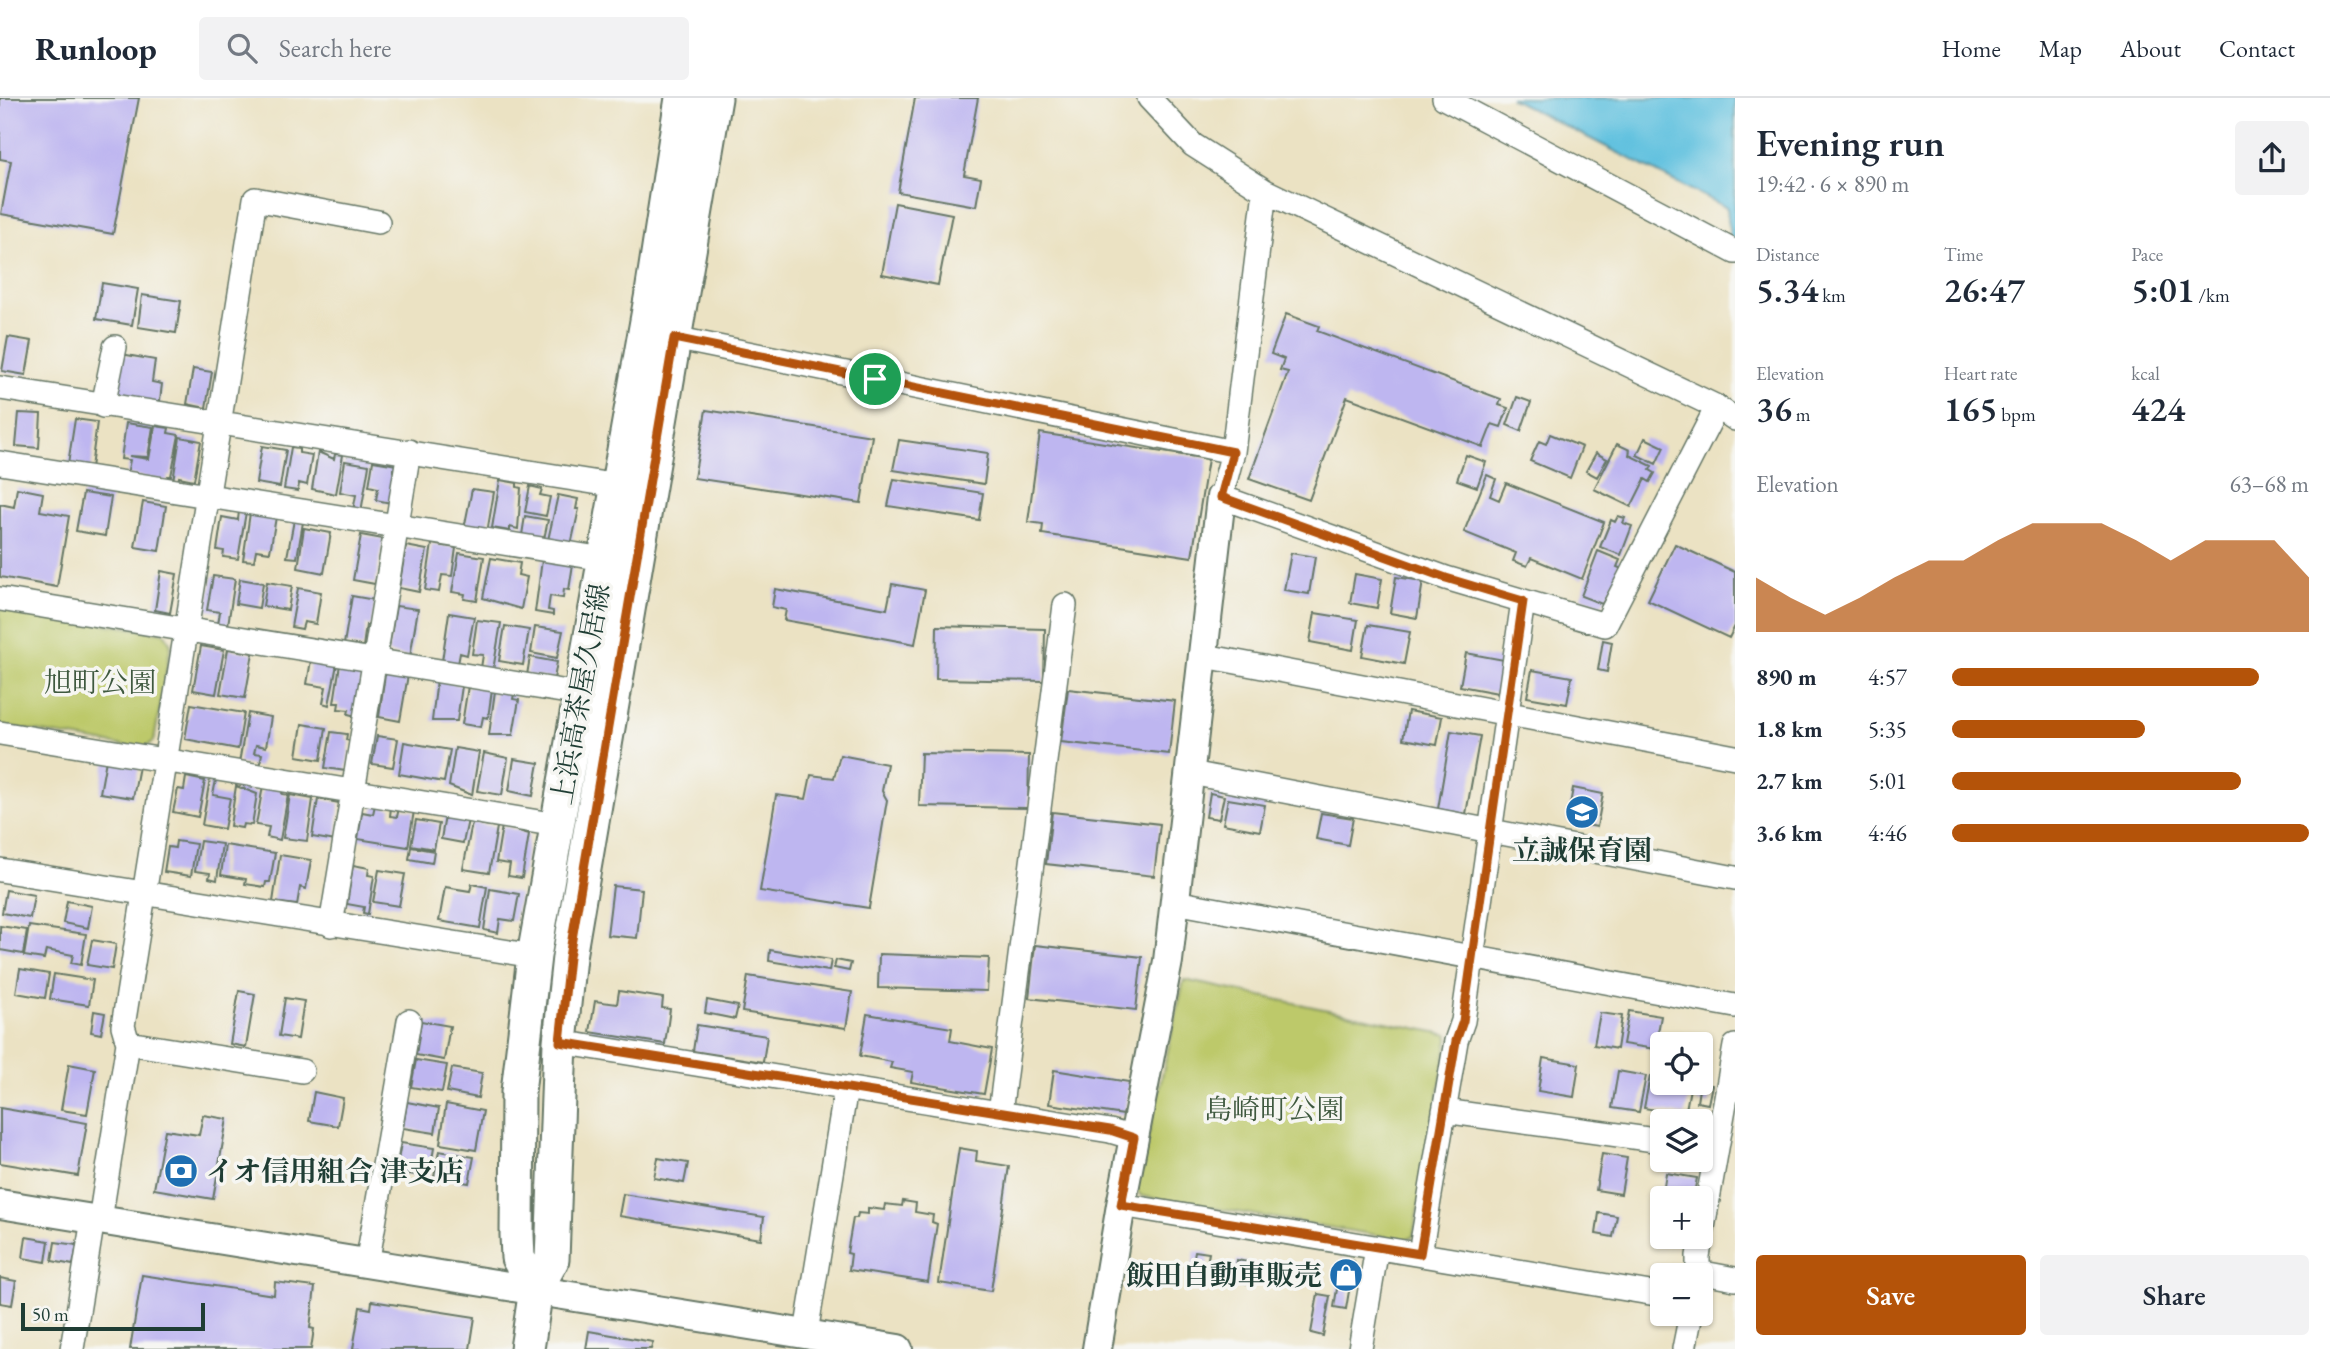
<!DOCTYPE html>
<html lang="en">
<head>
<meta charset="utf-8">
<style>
  body { margin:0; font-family:"EB Garamond","Noto Serif JP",serif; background:#f2f2f3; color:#1f2937; height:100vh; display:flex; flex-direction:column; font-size:26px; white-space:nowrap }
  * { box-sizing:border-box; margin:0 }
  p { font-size:23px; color:#747a83 }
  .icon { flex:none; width:38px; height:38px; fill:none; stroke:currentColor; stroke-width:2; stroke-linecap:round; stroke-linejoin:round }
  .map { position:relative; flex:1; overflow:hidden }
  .details { display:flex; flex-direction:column; background:#fff; width:595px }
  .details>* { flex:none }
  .fabs { position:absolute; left:1650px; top:934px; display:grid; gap:14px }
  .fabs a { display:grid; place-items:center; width:63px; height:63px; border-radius:7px; background:#fff; box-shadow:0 2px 5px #0004; font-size:35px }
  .scale { position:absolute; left:21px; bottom:18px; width:184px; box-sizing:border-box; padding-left:7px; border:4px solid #1f3d34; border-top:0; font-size:19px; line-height:24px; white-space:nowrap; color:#1f3d34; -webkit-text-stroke:5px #f6f6f2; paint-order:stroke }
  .pin { position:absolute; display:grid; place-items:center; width:60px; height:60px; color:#fff; margin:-30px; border:4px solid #fff; border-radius:50%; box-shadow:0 2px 7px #0007 }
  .round { display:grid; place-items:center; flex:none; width:74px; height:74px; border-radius:7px; background:#f2f2f3 }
  .overview { display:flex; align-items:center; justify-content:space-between; height:119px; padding:0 21px }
  h1 { font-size:38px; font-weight:600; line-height:52px }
  .metrics { display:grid; grid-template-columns:repeat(3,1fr); gap:10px; height:119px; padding:7px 21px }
  .metrics div { display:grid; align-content:center }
  .metrics b { font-size:35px; font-weight:600 }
  .metrics small { font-size:19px; font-weight:400 }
  .metrics p { font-size:19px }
  .chart { height:196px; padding:14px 21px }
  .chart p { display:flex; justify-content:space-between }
  .chart svg { width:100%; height:126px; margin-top:7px; fill:#b45309; opacity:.7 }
  .cta { display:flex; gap:14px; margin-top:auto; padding:14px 21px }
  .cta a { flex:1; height:80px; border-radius:7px; background:#b45309; color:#fff; font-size:28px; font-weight:600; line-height:80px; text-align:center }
  .cta a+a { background:#f2f2f3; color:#1f2937 }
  ul { padding:0 21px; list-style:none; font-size:23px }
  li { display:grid; grid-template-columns:112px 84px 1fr; align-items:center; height:52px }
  li i { height:18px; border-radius:9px; background:#b45309 }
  header { display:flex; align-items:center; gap:42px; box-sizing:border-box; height:98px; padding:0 35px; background:#fff; border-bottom:2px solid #e0e1e3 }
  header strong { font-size:33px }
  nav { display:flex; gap:38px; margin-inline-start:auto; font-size:24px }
  .search { width:490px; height:63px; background:#f2f2f3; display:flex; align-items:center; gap:18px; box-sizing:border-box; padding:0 24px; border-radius:7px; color:#747a83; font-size:26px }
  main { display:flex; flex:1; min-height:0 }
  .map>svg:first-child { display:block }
  .green { fill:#bdc96a; stroke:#6e834f; stroke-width:2 }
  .water { fill:#61c1df; stroke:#407f8a; stroke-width:2 }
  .building { fill:#beb6f0 }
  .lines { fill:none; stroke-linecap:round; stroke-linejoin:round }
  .minor-casing { stroke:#676; stroke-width:26 }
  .tertiary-casing { stroke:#676; stroke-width:32 }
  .secondary-casing { stroke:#676; stroke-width:37 }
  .minor { stroke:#fff; stroke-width:23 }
  .tertiary { stroke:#fff; stroke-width:28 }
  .secondary { stroke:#fff; stroke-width:33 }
  .route-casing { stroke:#fff; stroke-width:14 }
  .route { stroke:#b45309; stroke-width:9 }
  .labels { text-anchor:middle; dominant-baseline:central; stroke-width:7; stroke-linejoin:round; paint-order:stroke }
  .park-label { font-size:28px; fill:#3f593f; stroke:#f6f6f2 }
  .street-label { font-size:28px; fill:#1f3d34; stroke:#f6f6f2 }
  .poi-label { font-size:28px; font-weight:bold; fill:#1f3d34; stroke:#f6f6f2 }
</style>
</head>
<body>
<header>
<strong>Runloop</strong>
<div class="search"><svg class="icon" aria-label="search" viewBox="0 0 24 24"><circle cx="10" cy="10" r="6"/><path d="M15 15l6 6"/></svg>Search here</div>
<nav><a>Home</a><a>Map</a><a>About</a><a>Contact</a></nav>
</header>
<main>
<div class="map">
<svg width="1735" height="1251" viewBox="0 0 1735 1251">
  <rect width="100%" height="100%" fill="#f6f6f2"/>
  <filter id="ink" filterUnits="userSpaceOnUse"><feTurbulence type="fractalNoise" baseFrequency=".0143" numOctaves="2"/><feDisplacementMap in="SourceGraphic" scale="14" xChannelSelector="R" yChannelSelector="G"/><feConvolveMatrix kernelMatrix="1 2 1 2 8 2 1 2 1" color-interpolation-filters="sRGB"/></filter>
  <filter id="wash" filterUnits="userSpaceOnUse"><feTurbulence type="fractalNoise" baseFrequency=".00686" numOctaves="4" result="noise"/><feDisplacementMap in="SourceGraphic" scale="28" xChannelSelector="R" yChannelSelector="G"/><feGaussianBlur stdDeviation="1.57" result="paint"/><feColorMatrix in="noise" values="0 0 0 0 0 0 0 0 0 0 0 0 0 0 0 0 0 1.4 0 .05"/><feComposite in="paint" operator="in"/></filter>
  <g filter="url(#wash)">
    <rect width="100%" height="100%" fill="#ebe2c3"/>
    <!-- green -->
    <path class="green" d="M0 510 164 535 171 546 154 643 143 651 0 627Z
      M1184 882 1449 937 1413 1139 1406 1142 1141 1098 1136 1091Z"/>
    <!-- water -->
    <path class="water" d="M1510 0H1735V144L1730 141 1727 110Z"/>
    <g id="blocks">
      <!-- building -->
      <path class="building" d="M0 0H139L113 136 1 116 11 63 0 61Z
        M915 0H978L964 77 981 80 976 108 898 94Z
        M895 105 952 116 938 187 882 176Z
        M102 185 138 191 132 227 96 221Z
        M142 197 181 203 176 235 138 229Z
        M1286 216 1319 228 1317 233 1501 301 1499 307 1508 310 1501 329 1492 326 1483 349 1347 299 1309 402 1249 381 1288 274 1280 272 1284 261 1271 256Z
        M8 239 32 243 26 277 2 273Z
        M121 256 155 262 152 284 162 286 159 310 121 304 122 298 114 296Z
        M193 271 212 274 206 310 187 306Z
        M1517 299 1531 304 1521 333 1507 327Z
        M706 312 872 338 861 405 694 380Z
        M19 315 41 316 39 350 16 348Z
        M75 321 97 324 91 370 68 366Z
        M126 325 153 329 148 359 129 358 149 361 155 328 169 330 168 335 179 337 171 378H168L167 383 127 376 130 362 121 361Z
        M1040 335 1208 361 1192 459 1042 436 1043 426 1028 424Z
        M1550 336 1582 349 1570 380 1530 363 1539 343 1546 346Z
        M180 339 201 343 194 382 179 379 178 384 173 383Z
        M1645 340 1664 349 1656 366 1637 357Z
        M899 342 988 355 984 386 893 372Z
        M1617 346 1630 352 1629 357 1652 368 1650 372 1655 375 1650 384 1645 381 1631 409 1594 391Z
        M262 348 286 352 280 389 256 385Z
        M291 349 299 350V355L312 357 307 387 299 385 298 393 284 391Z
        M318 354 334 361 335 356 343 357 336 396 312 391Z
        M1596 355 1607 361 1597 379 1586 373Z
        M1466 357 1486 364 1477 389 1457 382Z
        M345 363 369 367 361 414 353 413 356 397 340 394Z
        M373 363 397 367 391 405 376 402 378 390 369 388Z
        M1487 377 1496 381 1490 398 1499 402 1506 385 1604 424 1582 481 1531 460 1527 468 1513 463 1516 455 1464 434Z
        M894 381 983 395 979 422 888 408Z
        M500 382 517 385V389L521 390 518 431 510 429V433L492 430Z
        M530 388 542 391 540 397 550 399 546 418 525 414Z
        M17 390 43 395 40 413 69 418 57 489 0 479V406L14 409Z
        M472 391 494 394 487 435 464 431Z
        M83 395 111 399 105 438 76 433Z
        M558 397 578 401 576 411H579L571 447 548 442Z
        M143 404 166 408 159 453 135 449Z
        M239 413 246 414 238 461 223 459 224 453 217 452 222 419 238 422Z
        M250 415 276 419 270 454 256 452 254 463 243 462Z
        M525 418 548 422 544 441 522 437Z
        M1618 418 1625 420 1623 425 1632 428 1621 457 1600 449 1611 422 1615 424Z
        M294 422 303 424 297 460 287 459Z
        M304 430 331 435 324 475 298 470Z
        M361 437 383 441 375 486 353 482Z
        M432 446 456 450 452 478 442 477 439 494 425 492Z
        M1675 446 1735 474V528L1729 540 1648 502Z
        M406 448 427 452 419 494 399 490Z
        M1598 453 1620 462 1617 469 1622 471 1602 506 1581 498Z
        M459 455 484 459 477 503 464 501 465 496 452 494Z
        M1291 455 1315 459 1309 496 1284 492Z
        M491 460 520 465 518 477 527 479 521 511 483 500Z
        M542 462 573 466 569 492 564 491 563 500 550 498 548 512 553 513V517L535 514Z
        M161 473 177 476 170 515 155 512Z
        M1355 476 1382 481 1377 510 1350 505Z
        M213 478 235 481 228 527 218 526 220 514 207 512Z
        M1396 479 1423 483 1417 520 1390 515Z
        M240 481 263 485 259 510 236 506Z
        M267 484 292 488 288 512 263 508Z
        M892 486 925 492 915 546 784 522 786 512 772 509 775 491 887 511Z
        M298 490 321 494 316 526 304 524 302 531 291 529Z
        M352 498 375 502 371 528 366 527 363 549 344 546Z
        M396 508 418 511 410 559 388 555Z
        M449 515 474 519 467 557 460 555 458 566 442 563Z
        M1315 515 1358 522 1353 552 1310 544Z
        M477 522 501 525 493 572 481 570 483 557 472 556Z
        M1368 527 1410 534 1404 566 1362 558Z
        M505 528 529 532 523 567 499 563Z
        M937 528 1045 531 1044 583 936 581Z
        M535 529 563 533 557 560 531 555Z
        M1603 542 1612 544 1607 574 1598 572Z
        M201 548 224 552 216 596 193 592Z
        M228 551 253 555 245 600 220 596Z
        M1466 555 1504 562 1498 595 1460 588Z
        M530 559 557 564 554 581 527 577Z
        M311 562 337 566 329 607 323 605 326 589 307 586Z
        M340 566 357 569 362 574 356 618 348 616 349 612 338 611 339 605H334Z
        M1532 572 1572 579 1567 606 1527 599Z
        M389 574 408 577 400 623 379 619 385 577Z
        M437 581 462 588 457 623H432Z
        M468 588 492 592 488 620 483 619 481 629 462 626Z
        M1068 591 1175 603 1169 656 1061 644Z
        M495 593 514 596 513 601 519 602 513 637H489Z
        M191 606 244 615 238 651 185 641Z
        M1408 613 1442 619 1437 647 1403 641Z
        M248 615 271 619 266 649 256 647 254 655 262 656 259 669 239 665Z
        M302 626 326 630 321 662 297 658Z
        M1451 633 1480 638 1466 716 1438 711Z
        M331 634 347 636 346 642 350 643 346 673 325 670Z
        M377 638 398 641 393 669 372 666Z
        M404 644 450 652 444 684 399 676Z
        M455 650 479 654 472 697 449 688Z
        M484 655 508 660 502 697 477 693Z
        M921 655 1029 657 1028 710 919 708Z
        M840 657 887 666 882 693 887 702 869 810 760 793 776 697 806 701 811 677 834 680Z
        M514 661 539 665 533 698 509 693Z
        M106 662 139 668 133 700 100 695Z
        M186 679 205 683 198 719 173 714 178 691 184 692Z
        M210 681 216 682 213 697 230 700 224 731 202 727Z
        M236 688 257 696 252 727 243 726 242 730 230 728Z
        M263 688 283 692 282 696 288 697 280 742 267 739 269 729 256 727Z
        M1573 690 1603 696 1597 729 1567 723Z
        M1210 695 1224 698 1219 721 1206 719Z
        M290 697 313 701 307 743 283 740Z
        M318 701 339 705 336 743 312 739Z
        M1228 701 1265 707 1260 733 1223 726Z
        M375 707 391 710 390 718 397 719 399 710 414 713 408 749 358 741 362 714 373 716Z
        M1052 714 1160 726 1154 778 1046 766Z
        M1321 715 1353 720 1348 747 1316 741Z
        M445 718 468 722 463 745 441 741Z
        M416 722 439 726 434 751 411 747Z
        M472 725 497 729 489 775 463 771Z
        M502 728 529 736 522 780 508 778 510 766 496 764Z
        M176 743 196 746 191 778 164 774 168 749 175 750Z
        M200 743 222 746 217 782 209 780 210 775 195 773Z
        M225 747 275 755 270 784H266L265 789 245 786 246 781 221 777Z
        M411 749 434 753 432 765 409 761Z
        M280 757 311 762 306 791 300 789 297 807 273 804Z
        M353 767 369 770 368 777 374 778 368 816 363 815 364 809 347 806Z
        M379 772 405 776 399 808 373 804Z
        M472 786 487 789 480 830 439 823 445 789 470 793Z
        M613 788 642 791 637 840 607 837Z
        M490 791 519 796 514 823 500 821 498 835 484 832Z
        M6 792 34 797 30 820 2 815Z
        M67 803 92 808 88 830 63 825Z
        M0 828 27 832 23 856 0 852Z
        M29 828 86 836 81 867 71 865 73 857 46 852 44 861 24 858Z
        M92 842 116 846 112 871 87 867Z
        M1035 847 1142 859 1136 912 1029 900Z
        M770 852 831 862 829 873 769 863Z
        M879 856 989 860 987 893 878 890Z
        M836 862 851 865 849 873 834 870Z
        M20 871 49 876 45 900 16 895Z
        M54 876 93 882 89 907 50 901Z
        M748 878 852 894 846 930 742 914Z
        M239 893 255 896 246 949 230 946Z
        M619 893 663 900 662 910 670 911 665 946 590 934 595 903 617 906Z
        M285 900 304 903 298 941 279 938Z
        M707 902 738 908 735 921 705 915Z
        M94 913 105 915 101 936 91 934Z
        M1629 913 1661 918 1655 951 1623 946Z
        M1600 915 1622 918 1617 951 1594 947Z
        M867 916 952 930 950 943 992 951 984 996 911 984 913 974 890 970 892 964 860 958Z
        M421 923 450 928 444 962 416 957Z
        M697 927 767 938 763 964 693 953Z
        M1543 960 1579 966 1574 999 1538 993Z
        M416 962 447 967 442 994 411 989Z
        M69 966 95 971 87 1016 61 1012Z
        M452 970 482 975 478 1000 447 994Z
        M1054 972 1129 984 1124 1017 1049 1006Z
        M1618 973 1646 978 1639 1014 1612 1010Z
        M1650 978 1662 980V985H1691L1685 1017 1644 1010Z
        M1700 985 1712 987 1708 1006 1697 1004Z
        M314 994 343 1000 338 1028 309 1023Z
        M407 1004 439 1010 435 1035 403 1030Z
        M446 1006 483 1013 476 1052 440 1046Z
        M0 1010 87 1025 78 1078 0 1065Z
        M203 1017 227 1021 213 1101 154 1091 165 1032 199 1037Z
        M401 1045 434 1050 429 1079 396 1074Z
        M959 1050 977 1053 976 1063 1009 1068 991 1193 939 1185Z
        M439 1053 474 1059 469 1085 434 1079Z
        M1602 1056 1627 1060 1621 1096 1596 1092Z
        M658 1060 688 1065 684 1085 654 1080Z
        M1666 1075 1697 1080 1693 1101H1662Z
        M623 1096 764 1119 761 1141 619 1118Z
        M903 1103 916 1105 915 1114 933 1117 932 1124 937 1126 928 1184 849 1172 851 1156 847 1155 853 1120H857L858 1115 868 1116V1110L884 1112 885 1106 902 1108Z
        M1599 1115 1617 1118 1613 1139 1596 1136Z
        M26 1139 49 1143 46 1164 23 1160Z
        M55 1144 77 1147 73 1167 52 1163Z
        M1195 1153 1209 1155 1204 1181 1190 1179Z
        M1342 1161 1354 1163 1346 1211 1334 1209Z
        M1237 1162 1253 1165 1250 1186 1234 1183Z
        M142 1177 274 1197 275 1184 315 1189 310 1230 314 1231 311 1251H130Z
        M0 1180 16 1183 12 1207 0 1205Z
        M1318 1196 1330 1198 1323 1238 1311 1235Z
        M372 1203 475 1219 470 1251H353L360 1209 371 1211Z
        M589 1233 653 1244 651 1251H586Z"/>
    </g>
  </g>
  <g filter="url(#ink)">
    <use href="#blocks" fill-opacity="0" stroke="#676" stroke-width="2"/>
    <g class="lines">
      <!-- minor casing -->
      <g class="minor-casing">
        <path id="minor" d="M1149 0 1193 47 1265 93 1717 309 1735 321
          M1444 0 1735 154
          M1265 93 1233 354 1221 399 1446 480 1605 527 1717 309
          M674 240 1233 354
          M0 290 618 388
          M103 308 115 249
          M0 365 604 461
          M0 501 580 596
          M1205 558 1735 659
          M0 635 557 727
          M1191 675 1735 780
          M0 772 534 858
          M1175 804 1735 908
          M331 827 409 353
          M560 944 1110 1033 1134 1040
          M128 945 302 973
          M1444 1013 1662 1043
          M1000 1015 1065 507
          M1121 1107 1662 1197
          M100 1122 128 945 123 928 255 101 378 124
          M1420 1156 1456 943 1463 923 1523 503
          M367 1166 409 923
          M1698 1174 1735 1181
          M1698 1178V1158L1735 948
          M806 1235 846 990
          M72 1251 93 1121
          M1360 1251 1377 1150
          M1684 1251 1691 1216"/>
      </g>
      <!-- tertiary casing -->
      <g class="tertiary-casing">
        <path id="tertiary" d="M0 1106 898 1251
          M1097 1251 1121 1107 1168 863 1221 399"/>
      </g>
      <!-- secondary casing -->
      <g class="secondary-casing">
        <path id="secondary" d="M536 1191 518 1160 517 1137 518 994 534 858 652 195 682 0
          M527 1251 536 1191 552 1162 560 944 569 859 715 0"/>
      </g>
      <!-- minor -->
      <use href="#minor" class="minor"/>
      <!-- tertiary -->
      <use href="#tertiary" class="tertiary"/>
      <!-- secondary -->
      <use href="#secondary" class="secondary"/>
    </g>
  </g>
  <g class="lines" filter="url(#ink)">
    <!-- route casing -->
    <g class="route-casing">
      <path id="route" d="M674 240 1233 354 1221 399 1446 480 1523 503 1463 923 1456 943 1420 1156 1121 1107 1134 1040 1110 1032 560 944 569 859Z"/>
    </g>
    <!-- route -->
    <use href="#route" class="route"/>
  </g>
  <!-- icons -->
  <defs>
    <g id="school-disc" transform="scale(1.75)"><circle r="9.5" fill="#1f6fb2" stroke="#f6f6f2"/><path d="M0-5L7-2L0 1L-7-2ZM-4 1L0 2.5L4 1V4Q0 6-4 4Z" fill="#fff"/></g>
    <g id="bank-disc" transform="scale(1.75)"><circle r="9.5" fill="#1f6fb2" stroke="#f6f6f2"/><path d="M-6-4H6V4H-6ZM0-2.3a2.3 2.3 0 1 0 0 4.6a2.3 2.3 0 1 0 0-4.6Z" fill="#fff"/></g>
    <g id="shop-disc" transform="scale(1.75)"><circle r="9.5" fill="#1f6fb2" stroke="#f6f6f2"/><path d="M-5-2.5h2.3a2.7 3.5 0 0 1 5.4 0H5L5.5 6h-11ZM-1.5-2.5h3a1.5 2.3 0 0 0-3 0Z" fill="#fff"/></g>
  </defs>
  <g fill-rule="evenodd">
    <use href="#school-disc" x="1582" y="714"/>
    <use href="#bank-disc" x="181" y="1073"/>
    <use href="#shop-disc" x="1346" y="1177"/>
  </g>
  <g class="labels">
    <!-- park labels -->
    <g class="park-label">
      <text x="100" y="584">旭町公園</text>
      <text x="1274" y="1011">島崎町公園</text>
    </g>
    <!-- street labels -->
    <g class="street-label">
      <text transform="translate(580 596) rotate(-80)">上浜高茶屋久居線</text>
    </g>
    <!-- poi labels -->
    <g class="poi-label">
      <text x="1582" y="752">立誠保育園</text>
      <text x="206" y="1073" text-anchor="start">イオ信用組合 津支店</text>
      <text x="1322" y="1177" text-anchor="end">飯田自動車販売</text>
    </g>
  </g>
</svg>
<div class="fabs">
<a><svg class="icon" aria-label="locate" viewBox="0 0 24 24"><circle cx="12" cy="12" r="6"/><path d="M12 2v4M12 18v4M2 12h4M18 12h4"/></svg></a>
<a><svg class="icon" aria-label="layers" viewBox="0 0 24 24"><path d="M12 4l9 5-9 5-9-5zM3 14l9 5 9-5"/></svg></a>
<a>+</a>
<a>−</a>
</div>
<div class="scale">50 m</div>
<div class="pin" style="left:875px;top:281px;background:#1e9e55"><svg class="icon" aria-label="arrive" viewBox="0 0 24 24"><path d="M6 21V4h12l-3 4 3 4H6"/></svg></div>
</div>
<section class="details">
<div class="overview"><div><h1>Evening run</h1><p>19:42 · 6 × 890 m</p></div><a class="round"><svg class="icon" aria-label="share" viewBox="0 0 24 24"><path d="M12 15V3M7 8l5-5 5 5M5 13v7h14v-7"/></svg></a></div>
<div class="metrics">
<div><p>Distance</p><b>5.34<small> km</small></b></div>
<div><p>Time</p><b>26:47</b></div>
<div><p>Pace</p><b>5:01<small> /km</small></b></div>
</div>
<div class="metrics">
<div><p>Elevation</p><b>36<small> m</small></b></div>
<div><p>Heart rate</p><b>165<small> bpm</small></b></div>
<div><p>kcal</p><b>424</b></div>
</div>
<div class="chart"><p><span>Elevation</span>63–68 m</p>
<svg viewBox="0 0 160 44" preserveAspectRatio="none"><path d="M0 44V25L10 32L20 38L30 32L40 25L50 19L60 19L70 12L80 6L90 6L100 6L110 12L120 19L130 12L140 12L150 12L160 25V44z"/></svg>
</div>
<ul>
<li><b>890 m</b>4:57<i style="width:86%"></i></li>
<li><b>1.8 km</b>5:35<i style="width:54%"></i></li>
<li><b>2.7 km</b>5:01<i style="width:81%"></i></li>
<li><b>3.6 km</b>4:46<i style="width:100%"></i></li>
</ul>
<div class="cta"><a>Save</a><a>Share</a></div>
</section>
</main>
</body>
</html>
